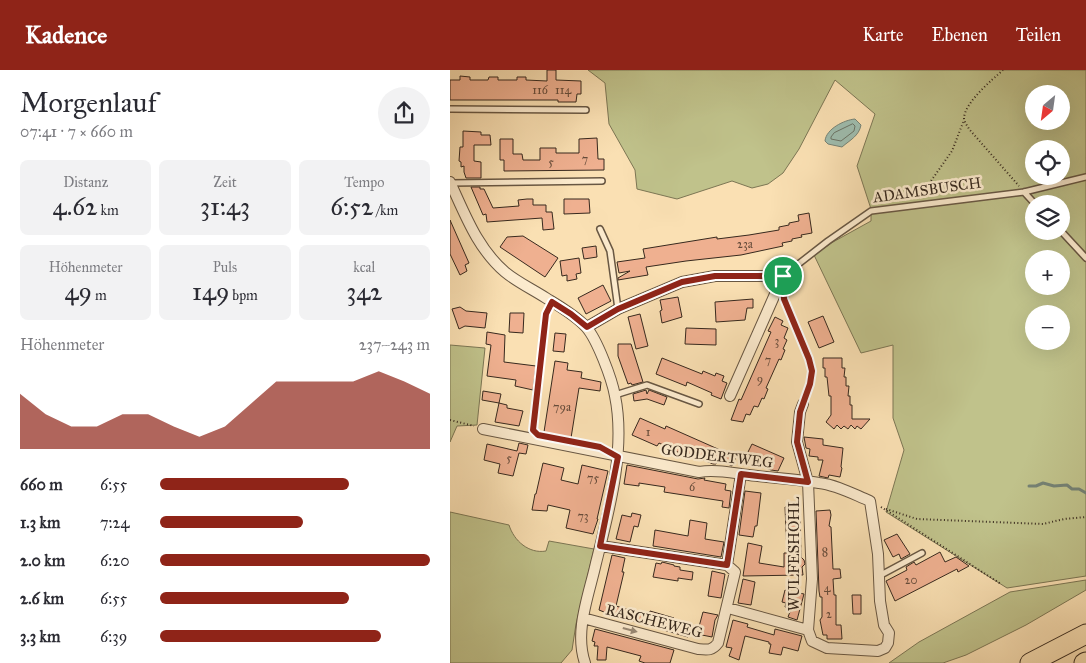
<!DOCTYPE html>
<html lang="de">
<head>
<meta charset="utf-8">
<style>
  body { margin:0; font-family:"IM FELL Great Primer",serif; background:#f2f2f3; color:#2b2b33; height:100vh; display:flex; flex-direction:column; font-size:19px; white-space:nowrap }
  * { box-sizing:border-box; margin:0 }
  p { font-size:16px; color:#7c7c81 }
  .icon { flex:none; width:28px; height:28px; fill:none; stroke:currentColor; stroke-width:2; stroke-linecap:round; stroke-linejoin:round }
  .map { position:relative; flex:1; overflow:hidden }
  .drawer { display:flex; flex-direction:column; background:#fff; width:450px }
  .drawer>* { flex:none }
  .needle { width:32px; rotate:209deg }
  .fabs { position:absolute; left:575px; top:15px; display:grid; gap:10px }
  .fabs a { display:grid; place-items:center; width:45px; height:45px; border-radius:50%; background:#fff; box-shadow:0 5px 20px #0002; font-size:25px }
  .pin { position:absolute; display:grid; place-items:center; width:42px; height:42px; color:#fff; margin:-21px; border:2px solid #fff; border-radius:50%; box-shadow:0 1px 5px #0007 }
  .round { display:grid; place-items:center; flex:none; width:52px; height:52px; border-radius:26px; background:#f2f2f3 }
  .summary { display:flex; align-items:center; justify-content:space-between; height:85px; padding:0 20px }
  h1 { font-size:28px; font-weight:600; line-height:38px }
  .figures { display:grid; grid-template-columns:repeat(3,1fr); gap:8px; height:85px; padding:5px 20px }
  .figures div { display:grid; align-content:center; border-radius:8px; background:#f2f2f3; text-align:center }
  .figures b { font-size:25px; font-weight:600 }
  .figures small { font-size:14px; font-weight:400 }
  .figures p { font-size:14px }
  .chart { height:140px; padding:10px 20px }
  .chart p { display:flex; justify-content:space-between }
  .chart svg { width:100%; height:90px; margin-top:5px; fill:#8f2418; opacity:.7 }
  ul { padding:0 20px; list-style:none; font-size:16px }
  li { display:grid; grid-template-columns:80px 60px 1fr; align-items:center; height:38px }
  li i { height:12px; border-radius:6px; background:#8f2418 }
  header { display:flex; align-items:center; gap:30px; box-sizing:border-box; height:70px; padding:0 25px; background:#8f2418; color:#fff }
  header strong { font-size:24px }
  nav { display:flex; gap:28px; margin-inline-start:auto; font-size:18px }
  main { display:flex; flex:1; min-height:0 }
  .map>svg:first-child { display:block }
  .green { fill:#c0c28b; stroke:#7c7654; fill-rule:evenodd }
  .water { fill:#9ebdaf; stroke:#758275 }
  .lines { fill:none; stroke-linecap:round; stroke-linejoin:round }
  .shore { stroke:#6a7366; stroke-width:1 }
  .stream { stroke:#758275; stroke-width:3 }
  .building { fill:#efb090; stroke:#37291e }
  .lane-casing { stroke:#685743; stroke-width:8 }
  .street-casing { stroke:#685743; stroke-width:12 }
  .highway-casing { stroke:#37291e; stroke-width:21 }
  .path { stroke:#37291e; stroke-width:2; stroke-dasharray:1 2.5; stroke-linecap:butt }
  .lane { stroke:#fcebce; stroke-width:5 }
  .street { stroke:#fcebce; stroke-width:10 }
  .highway { stroke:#fae0b3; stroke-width:19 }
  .oneway { fill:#9a8a76 }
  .route-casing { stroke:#fff; stroke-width:10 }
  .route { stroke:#8f2418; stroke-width:6 }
  .labels { text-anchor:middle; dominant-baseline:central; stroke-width:5; stroke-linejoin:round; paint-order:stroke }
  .number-label { font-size:12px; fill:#654b3a }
  .street-label { font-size:15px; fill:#37291e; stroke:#fcebce }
</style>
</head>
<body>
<header>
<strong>Kadence</strong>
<nav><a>Karte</a><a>Ebenen</a><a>Teilen</a></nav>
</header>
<main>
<section class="drawer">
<div class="summary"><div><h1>Morgenlauf</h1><p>07:41 · 7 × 660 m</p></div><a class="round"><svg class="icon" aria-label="share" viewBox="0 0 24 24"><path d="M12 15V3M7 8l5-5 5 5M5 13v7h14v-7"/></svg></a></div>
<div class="figures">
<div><p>Distanz</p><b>4.62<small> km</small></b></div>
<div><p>Zeit</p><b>31:43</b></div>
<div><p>Tempo</p><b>6:52<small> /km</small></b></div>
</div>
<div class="figures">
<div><p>Höhenmeter</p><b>49<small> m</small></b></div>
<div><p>Puls</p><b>149<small> bpm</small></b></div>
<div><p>kcal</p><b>342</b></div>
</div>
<div class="chart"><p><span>Höhenmeter</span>237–243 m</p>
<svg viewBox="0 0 160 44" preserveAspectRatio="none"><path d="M0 44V17L10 27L20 33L30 33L40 27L50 27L60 33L70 38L80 33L90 22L100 11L110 11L120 11L130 11L140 6L150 11L160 17V44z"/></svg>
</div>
<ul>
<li><b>660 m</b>6:55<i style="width:70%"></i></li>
<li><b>1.3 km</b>7:24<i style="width:53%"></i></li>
<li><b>2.0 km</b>6:20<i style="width:100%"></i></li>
<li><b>2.6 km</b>6:55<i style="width:70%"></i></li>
<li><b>3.3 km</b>6:39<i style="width:82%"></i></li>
</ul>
</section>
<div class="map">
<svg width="636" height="593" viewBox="0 0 636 593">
  <rect width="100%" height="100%" fill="#fae0b3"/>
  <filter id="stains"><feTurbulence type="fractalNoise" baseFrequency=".004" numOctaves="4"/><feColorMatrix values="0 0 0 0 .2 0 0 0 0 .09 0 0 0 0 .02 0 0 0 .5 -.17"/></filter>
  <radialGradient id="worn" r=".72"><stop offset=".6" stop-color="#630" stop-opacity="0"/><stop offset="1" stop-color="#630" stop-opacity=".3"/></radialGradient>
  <!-- green -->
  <path class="green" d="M138 0H636V506L557 518 436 442 454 380 443 348V275L411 283 364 185 383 172 421 151V139L407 96 425 44 385 10 349 79 333 103 318 114 302 118 282 111 227 129 187 119 185 100 159 54 155 13ZM584 24H611V51H584ZM584 79H611V106H584ZM584 134H611V161H584ZM584 189H611V216H584ZM584 244H611V271H584Z
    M0 275 35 278 27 355 7 356 0 372Z
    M0 442 59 455C64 471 79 484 96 481L99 471 144 479 126 554 122 580 111 593H0Z
    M636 510V520L576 555 516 585 493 593H439L469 572 560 522Z"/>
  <!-- water -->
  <path class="water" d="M405 49 411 55C409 66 400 70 392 77L378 74 375 71C376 59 394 50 405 49Z"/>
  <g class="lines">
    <!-- shore -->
    <path class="shore" d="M403 54 405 56 404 61 391 71 381 69V67L384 63Z"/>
    <!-- stream -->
    <path class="stream" d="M579 416H586L593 413 604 416 617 415 622 419H629L636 423"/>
  </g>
  <!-- building -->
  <path class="building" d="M97 0H106V10L131 11V24H127L126 32H108V30H0V10H10V6L20 7V10H38L39 7H48V10H67V7H76V10L97 11Z
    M13 61 31 62V65H40L41 75H24V91L31 92V108H16L14 102V96L11 97V92L9 91 10 77H13Z
    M147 68 148 89H154V100L54 101V90H50V69H63V84H72L73 90H90V78H106V83H129V69Z
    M21 117H30V119H34L43 138 69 136 68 130 77 129H83V135H96V142H102L104 159 93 160 92 148 37 152 36 144 33 145Z
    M114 129H139L140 143 114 144Z
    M359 143 362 163 351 165 352 167 342 169V171L332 173 333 176 291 185 236 191 196 197 198 205 168 210V208L180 201 169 203 167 192 195 188 193 179 267 167V169L299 165 329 160V157L339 155V153L349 151 348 145Z
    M0 150 19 193 15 195 17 201 10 205 0 184Z
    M73 166 108 188 95 207 50 177 57 167Z
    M146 176 147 187 134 189 132 178Z
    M129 188 131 203 126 204 127 209 117 211V205L112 206 110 191Z
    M153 215 161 231 136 244 128 228Z
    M228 227 232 247 212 253 210 241 212 240 210 230Z
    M303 229V238H297L295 250 266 252 265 232Z
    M10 237 16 241 37 243 35 258 15 256 9 259 2 239Z
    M60 243H74L73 263 59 262Z
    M190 244 198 276 186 279 178 247Z
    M373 246 384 272 369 278 358 252Z
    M325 247 333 251 331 255 338 258 334 268 337 270 333 279 335 280 331 290 329 289 316 318 318 319 314 329 312 328 308 337 304 336 300 345 296 344 293 352 281 350 289 329 291 330 321 262 318 261Z
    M236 258 266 259V275L235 274Z
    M37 262 55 265 54 292 86 296 83 320 65 316 66 310 37 306 41 275 36 274Z
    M105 263 116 264 114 282 103 281Z
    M168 274H181L193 312 182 315 181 313 178 314 168 286Z
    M212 288 252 304 253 301 265 306 266 303 274 306 272 311 277 313 271 329 261 325 262 323 237 312 236 316 206 304Z
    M373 288H392V298H395L394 307H396V316H399L398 326H400V335H402V349H420L411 359 407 356 405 359 401 355 398 359 394 356 391 359 387 355 384 359 376 352 381 345V326H379L377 307H375V298H373Z
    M105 291 118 293 117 300 132 302 131 308 151 312 150 321 129 318 121 368 96 364 94 362Z
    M196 320 197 324 199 320 217 327 214 335 197 329 184 331 183 324Z
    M33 321 51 324 49 333 32 330Z
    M49 333 57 335V338L73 341 69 356 45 352Z
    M190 348 215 359 216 356 286 387 282 396 268 389 266 394H263L235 382 234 385 209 373 207 376 182 365Z
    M354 367 373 369V375L393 378 391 397 392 398 390 407 379 405 378 408 369 406 373 390H368V387L359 386 360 379 356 378Z
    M69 373 78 375 76 384 69 383 63 406 48 403 50 394 34 390 37 374 67 381Z
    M302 374 334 388 328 401 321 400 304 393 306 388 297 384Z
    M93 393 114 398 111 410 128 414 132 395 158 401 147 449H148L143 464 116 458 120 440 98 435 97 441 82 440 85 424H86Z
    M177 395 248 409 255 408 254 410 276 414 275 420 281 421 279 438 272 437 273 431 214 422 215 417 189 413V416L174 414Z
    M295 421 311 423 307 456H305L303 467 289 465Z
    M335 437H350L351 487 354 490 355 494 352 497 353 505 293 506 298 473 312 476 309 493 334 497V483H337Z
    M380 440 381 445 379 456 381 457 383 499H390L391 508 383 509 384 525H386V555H391L392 569H377V565H373L370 550 372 547V527H370L369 521 366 441Z
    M182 443 191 445 188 457 184 456 180 472 166 469 172 445 181 447Z
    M240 450 257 453 255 469 274 472 271 487 203 476 205 460 238 466Z
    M447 464 460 484 451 489 449 484 443 487 434 470Z
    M490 482 495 492 506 487 519 496 508 502 507 499 445 531 436 511 457 500 456 497 464 492 466 495Z
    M162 485 175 488 172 502H174L166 536 199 546 200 541 224 548 223 552 241 558 238 567 154 543V542L149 540Z
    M212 492 224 495V496L230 497V500L243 502 242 510 228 508V511L203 507 206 493 211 494Z
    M262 501 275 504 271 528 258 526Z
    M293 509 305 512 301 535 288 533Z
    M335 520 354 524 347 550 338 547 341 539 335 537 336 533 332 532Z
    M402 525H411V544H403Z
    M253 542 268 545 265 550 262 567 247 564Z
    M283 550 298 554 297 557 324 565 325 559 352 566 348 581 333 577 331 585 319 583 321 574H319V572L295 566 289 590 279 586 282 578 276 577Z
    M145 559 224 580 220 593H195L189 591 191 586 157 577 156 590H147L148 576H144L145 572 142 571Z"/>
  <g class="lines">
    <!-- lane casing -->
    <g class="lane-casing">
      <path id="lane" d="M0 39 136 40
        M1 113 152 111
        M574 122 585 134
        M150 159 160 181 168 239
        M611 161 636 188
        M333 206 378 171 421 141 574 122 636 107
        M165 325 197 315 249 334
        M92 366 88 365 83 360 96 244 102 232
        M429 506 472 483"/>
    </g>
    <!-- street casing -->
    <g class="street-casing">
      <path id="street" d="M0 112C15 144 27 178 55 202 67 212 82 219 96 228 109 236 125 245 136 257 147 269 162 309 165 326 176 379 159 441 146 493 139 525 124 561 135 593
        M137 257 168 239 232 212 265 206H333L280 326
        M33 359 249 402C266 399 282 403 299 405 322 408 346 409 369 413 387 415 403 424 420 431L428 484 430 531 434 555 439 563 438 573 435 578 428 581 377 578 362 571 358 560 362 509 358 412 347 372 350 342 353 334
        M151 476 277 495
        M278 538 358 560
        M133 548 248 579C257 580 262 581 268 573L285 502 277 495 291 404"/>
    </g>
    <!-- highway casing -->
    <g class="highway-casing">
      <path id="highway" d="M580 593 636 564
        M634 593 636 592"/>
    </g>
    <!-- path -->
    <path class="path" d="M553 0C542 10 515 32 514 48 514 52 517 55 519 59L569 116
      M469 128 502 81 514 50
      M334 229C341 247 362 283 361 302 361 310 359 318 356 325
      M0 350 24 356
      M431 437 551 514
      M436 439 467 449 593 454 614 449 636 447"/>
    <!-- lane -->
    <use href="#lane" class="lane"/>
    <!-- street -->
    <use href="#street" class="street"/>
    <!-- highway -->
    <use href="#highway" class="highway"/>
  </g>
  <!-- one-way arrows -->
  <defs><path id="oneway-solid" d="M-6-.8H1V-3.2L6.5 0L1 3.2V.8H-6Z" transform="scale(1.25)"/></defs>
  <use class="oneway" href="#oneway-solid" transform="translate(180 560) rotate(15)"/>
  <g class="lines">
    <!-- route casing -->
    <g class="route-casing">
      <path id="route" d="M265 206H333L334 229 359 289 362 301 360 314 350 342 347 372 358 412 291 404 277 495 150 476 168 387 150 377 88 365 83 360 96 244 102 232 121 244 137 257 168 239 232 212Z"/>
    </g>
    <!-- route -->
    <use href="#route" class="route"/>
  </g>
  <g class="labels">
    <!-- number labels -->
    <g class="number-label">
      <text x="90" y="20">116</text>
      <text x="113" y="20">114</text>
      <text x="135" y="89">7</text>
      <text x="101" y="92">5</text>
      <text x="295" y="174">23a</text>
      <text x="327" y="271">3</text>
      <text x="318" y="290">7</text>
      <text x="310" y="309">9</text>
      <text x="112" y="337">79a</text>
      <text x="198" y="362">1</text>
      <text x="59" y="388">5</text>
      <text x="143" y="408">75</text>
      <text x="242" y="417">6</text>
      <text x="133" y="446">73</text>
      <text x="375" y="482">8</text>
      <text x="461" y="510">20</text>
      <text x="377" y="518">4</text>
      <text x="379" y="544">2</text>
    </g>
    <!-- street labels -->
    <g class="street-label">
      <text transform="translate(477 120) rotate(-8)">ADAMSBUSCH</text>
      <text transform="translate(267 386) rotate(7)">GODDERTWEG</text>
      <text transform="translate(344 484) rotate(-90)">WULFESHOHL</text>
      <text transform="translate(204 551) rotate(14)">RASCHEWEG</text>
    </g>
  </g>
  <rect width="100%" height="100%" filter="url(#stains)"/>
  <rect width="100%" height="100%" fill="url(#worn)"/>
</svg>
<div class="fabs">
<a><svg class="needle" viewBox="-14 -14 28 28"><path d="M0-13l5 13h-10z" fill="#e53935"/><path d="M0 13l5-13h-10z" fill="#7c7c81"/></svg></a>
<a><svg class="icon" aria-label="locate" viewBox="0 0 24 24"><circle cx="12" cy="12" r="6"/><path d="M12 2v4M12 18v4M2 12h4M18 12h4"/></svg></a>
<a><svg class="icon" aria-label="layers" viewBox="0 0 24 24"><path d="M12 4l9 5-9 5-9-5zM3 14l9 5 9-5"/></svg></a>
<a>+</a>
<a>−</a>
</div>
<div class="pin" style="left:333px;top:206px;background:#1e9e55"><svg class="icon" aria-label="arrive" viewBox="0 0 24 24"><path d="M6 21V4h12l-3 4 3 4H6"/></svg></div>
</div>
</main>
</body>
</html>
